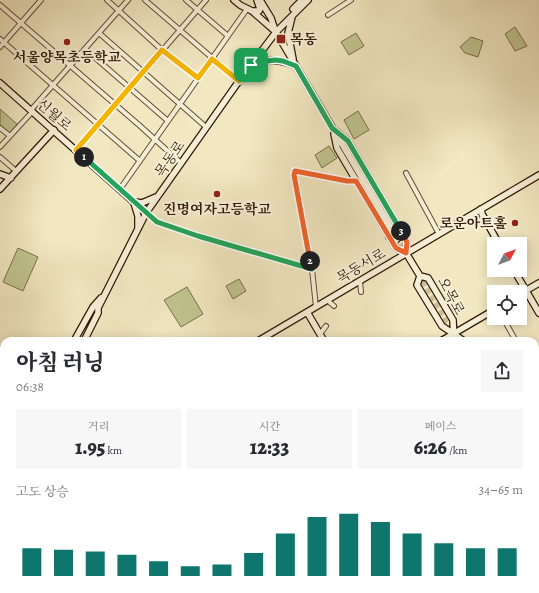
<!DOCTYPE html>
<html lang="ko">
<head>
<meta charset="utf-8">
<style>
  body { margin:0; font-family:Alegreya,"Noto Serif KR",serif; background:#f7f7f7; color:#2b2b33; height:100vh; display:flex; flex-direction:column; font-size:15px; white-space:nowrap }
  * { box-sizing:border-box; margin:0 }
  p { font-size:13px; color:#7c7c81 }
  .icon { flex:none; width:22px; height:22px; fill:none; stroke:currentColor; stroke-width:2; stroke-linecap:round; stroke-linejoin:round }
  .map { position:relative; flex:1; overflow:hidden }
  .panel { position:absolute; left:0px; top:337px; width:539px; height:256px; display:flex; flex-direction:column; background:#fff; border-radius:12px 12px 0 0; box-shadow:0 2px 10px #0003 }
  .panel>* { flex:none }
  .needle { width:26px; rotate:49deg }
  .tools { position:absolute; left:487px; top:237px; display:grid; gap:8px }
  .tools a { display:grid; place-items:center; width:40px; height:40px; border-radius:0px; background:#fff; box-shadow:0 2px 10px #0003; font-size:20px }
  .pin { position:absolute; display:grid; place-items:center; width:34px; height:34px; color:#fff; margin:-17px; border-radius:8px; box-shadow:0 2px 6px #0006 }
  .km { position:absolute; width:20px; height:20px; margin:-10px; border-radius:50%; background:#222; color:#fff; font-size:11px; line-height:20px; text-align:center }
  .round { display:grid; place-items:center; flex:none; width:42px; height:42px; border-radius:0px; background:#f7f7f7 }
  .summary { display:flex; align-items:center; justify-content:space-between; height:68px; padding:0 16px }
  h1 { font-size:22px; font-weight:800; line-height:30px }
  .figures { display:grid; grid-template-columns:repeat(3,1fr); gap:6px; height:68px; padding:4px 16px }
  .figures div { display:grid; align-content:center; border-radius:0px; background:#f7f7f7; text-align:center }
  .figures b { font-size:20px; font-weight:800 }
  .figures small { font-size:11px; font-weight:400 }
  .figures p { font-size:11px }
  .chart { height:112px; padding:8px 16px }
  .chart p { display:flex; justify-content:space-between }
  .chart svg { width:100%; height:72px; margin-top:4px; stroke:#0f766e; stroke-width:6 }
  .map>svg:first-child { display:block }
  .green { fill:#c0c48f; stroke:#7a6e4a }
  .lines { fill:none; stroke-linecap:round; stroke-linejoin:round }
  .secondary-tunnel { stroke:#cbbe9b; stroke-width:5.5; stroke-dasharray:5.5 3; stroke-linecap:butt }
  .street-casing { stroke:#624c34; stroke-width:6 }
  .secondary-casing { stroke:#331905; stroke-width:8 }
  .primary-casing { stroke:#331905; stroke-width:8 }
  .street { stroke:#f6efd7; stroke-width:4 }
  .secondary { stroke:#f6efd7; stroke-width:5.5 }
  .primary { stroke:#e8c480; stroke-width:6 }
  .split-1-casing { stroke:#fff; stroke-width:8 }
  .split-2-casing { stroke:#fff; stroke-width:8 }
  .split-3-casing { stroke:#fff; stroke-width:8 }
  .split-4-casing { stroke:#fff; stroke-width:8 }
  .split-1 { stroke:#f5b400; stroke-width:5 }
  .split-2 { stroke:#22a559; stroke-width:5 }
  .split-3 { stroke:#f0652b; stroke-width:5 }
  .split-4 { stroke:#22a559; stroke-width:5 }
  .poi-dot { fill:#8f2418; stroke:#f6efd7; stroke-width:1.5 }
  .labels { text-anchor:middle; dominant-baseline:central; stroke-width:4; stroke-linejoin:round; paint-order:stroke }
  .poi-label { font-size:14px; font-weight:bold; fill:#331905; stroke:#f6efd7 }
  .street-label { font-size:14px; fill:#331905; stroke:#f6efd7 }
</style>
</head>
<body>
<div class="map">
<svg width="539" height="593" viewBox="0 0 539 593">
  <rect width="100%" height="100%" fill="#f1e7c1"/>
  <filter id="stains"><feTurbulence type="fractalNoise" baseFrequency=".005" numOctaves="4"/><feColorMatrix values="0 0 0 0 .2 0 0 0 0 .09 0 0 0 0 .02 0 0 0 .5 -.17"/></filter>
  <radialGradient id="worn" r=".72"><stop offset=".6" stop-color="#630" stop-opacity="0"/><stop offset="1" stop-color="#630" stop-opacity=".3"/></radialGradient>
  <!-- green -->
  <path class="green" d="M515 27 527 46 515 51 505 34Z
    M356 33 364 46 349 55 341 42Z
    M471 37 483 41 478 57 465 53 460 47Z
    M0 109 18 125 9 134 0 125Z
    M358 111 369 130 354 139 344 120Z
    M329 146 337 158 322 168 315 155Z
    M18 248 38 257 23 291 3 282Z
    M239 279 246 291 233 299 226 286Z
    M187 287 203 314 181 327 164 300Z
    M0 430 4 432V522L0 520Z"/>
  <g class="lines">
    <!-- secondary-tunnel -->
    <path class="secondary-tunnel" d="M392 229 407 255
      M418 274 458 341
      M0 495 4 487
      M0 506 4 498"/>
    <!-- street casing -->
    <g class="street-casing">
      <path id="street" d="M107 0 162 50 198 78
        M145 0 239 81
        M186 0 228 36
        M0 5 139 125 181 163
        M328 15 351 0
        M99 33 206 127
        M0 39 140 161
        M0 47 41 0
        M85 49 168 121
        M31 110 128 0
        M0 128 10 136
        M0 147 33 111
        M76 150 206 0
        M0 157 16 171
        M406 173 439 234
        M120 189 247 9
        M146 213 157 222 198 236 312 269
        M360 281 361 292
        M327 300 334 306
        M316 307 312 269 294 175 295 171 347 181H357
        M503 318 516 341
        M320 334 326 326
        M535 374 539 372
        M535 418 539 416
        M535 552 539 550
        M297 589 301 593
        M533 589 535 593
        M172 593 175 589
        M360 593 361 589
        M414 593 415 589"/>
    </g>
    <!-- secondary casing -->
    <g class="secondary-casing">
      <path id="secondary" d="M234 0 240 5 252 11 276 32 392 229
        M260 0 271 18 275 30
        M293 9 302 0
        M252 11H259L260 9 257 0
        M292 17 288 33 293 59
        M251 65C269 59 279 59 296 66
        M0 83 146 213
        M336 131 348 141 407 242 406 253
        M334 134 337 148 396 248 406 253 420 276 417 285 442 326 464 341
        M0 174 11 178
        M0 189 54 130
        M135 202 142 203 156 197
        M134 203 138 216V228
        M481 209 482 214 499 244
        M389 237 392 239 396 240 400 236 401 232
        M514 270 539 313
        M420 276 428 278 453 320 454 341
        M520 294 539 283
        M307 312 324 341
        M74 341 93 307 101 298
        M84 341 98 313V308L146 213 239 81 276 32 308 0
        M258 341 539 175
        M441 341 494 310
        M0 424 4 426
        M535 471 539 478
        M535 523 539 522
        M0 526 4 527
        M472 589 474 593
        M95 593 97 589"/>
    </g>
    <!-- primary casing -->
    <g class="primary-casing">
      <path id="primary" d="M241 593V589"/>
    </g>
    <!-- street -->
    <use href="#street" class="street"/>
    <!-- secondary -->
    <use href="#secondary" class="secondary"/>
    <!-- primary -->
    <use href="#primary" class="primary"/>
  </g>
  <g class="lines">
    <!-- split-1 casing -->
    <g class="split-1-casing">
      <path id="split-1" d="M84 157 76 150 162 50 198 78 212 59 239 81 251 65"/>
    </g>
    <!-- split-2 casing -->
    <g class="split-2-casing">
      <path id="split-2" d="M84 157 157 222 198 236 312 269 310 261"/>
    </g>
    <!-- split-3 casing -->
    <g class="split-3-casing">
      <path id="split-3" d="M310 261 294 175 295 171 347 181H356L396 248 406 253 407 242 401 231"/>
    </g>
    <!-- split-4 casing -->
    <g class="split-4-casing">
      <path id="split-4" d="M251 65 258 62 276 60 283 61 296 66 332 128 348 141 401 231"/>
    </g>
    <!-- split-1 -->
    <use href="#split-1" class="split-1"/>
    <!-- split-2 -->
    <use href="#split-2" class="split-2"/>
    <!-- split-3 -->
    <use href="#split-3" class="split-3"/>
    <!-- split-4 -->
    <use href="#split-4" class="split-4"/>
  </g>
  <!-- markers -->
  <g class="poi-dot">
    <rect x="276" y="34" width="10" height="10" rx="2"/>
    <circle cx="67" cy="42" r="4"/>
    <circle cx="217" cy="194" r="4"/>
    <circle cx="515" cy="223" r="4"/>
  </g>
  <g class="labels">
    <!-- poi labels -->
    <g class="poi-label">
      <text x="290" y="39" text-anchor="start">목동</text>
      <text x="67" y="57">서울양목초등학교</text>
      <text x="217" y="209">진명여자고등학교</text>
      <text x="507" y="223" text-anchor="end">로운아트홀</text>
    </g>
    <!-- street labels -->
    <g class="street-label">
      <text transform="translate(54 115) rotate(41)">신월로</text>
      <text transform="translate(170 159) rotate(-55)">목동로</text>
      <text transform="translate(361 266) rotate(-31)">목동서로</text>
      <text transform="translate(451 296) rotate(62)">오목로</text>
    </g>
  </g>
  <rect width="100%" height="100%" filter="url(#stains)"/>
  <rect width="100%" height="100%" fill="url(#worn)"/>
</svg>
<div class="tools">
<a><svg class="needle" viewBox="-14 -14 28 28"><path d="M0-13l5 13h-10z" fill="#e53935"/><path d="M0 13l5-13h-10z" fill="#7c7c81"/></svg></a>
<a><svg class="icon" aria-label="locate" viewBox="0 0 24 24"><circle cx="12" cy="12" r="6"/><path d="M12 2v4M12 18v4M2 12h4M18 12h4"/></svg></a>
</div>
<div class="pin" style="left:251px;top:65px;background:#1e9e55"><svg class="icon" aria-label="arrive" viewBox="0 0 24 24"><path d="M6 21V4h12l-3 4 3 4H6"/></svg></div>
<b class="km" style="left:84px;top:157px">1</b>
<b class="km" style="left:310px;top:261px">2</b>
<b class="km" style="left:401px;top:231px">3</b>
<section class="panel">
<div class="summary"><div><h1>아침 러닝</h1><p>06:38</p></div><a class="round"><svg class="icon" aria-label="share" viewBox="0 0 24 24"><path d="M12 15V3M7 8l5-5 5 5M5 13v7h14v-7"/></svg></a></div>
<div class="figures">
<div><p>거리</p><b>1.95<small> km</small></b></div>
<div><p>시간</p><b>12:33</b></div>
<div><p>페이스</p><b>6:26<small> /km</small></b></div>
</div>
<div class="chart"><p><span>고도 상승</span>34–65 m</p>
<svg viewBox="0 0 160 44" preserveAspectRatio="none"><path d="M5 44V27M15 44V28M25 44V29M35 44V31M45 44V35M55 44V38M65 44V37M75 44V30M85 44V18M95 44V8M105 44V6M115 44V11M125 44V18M135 44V24M145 44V27M155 44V27"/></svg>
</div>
</section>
</div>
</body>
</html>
